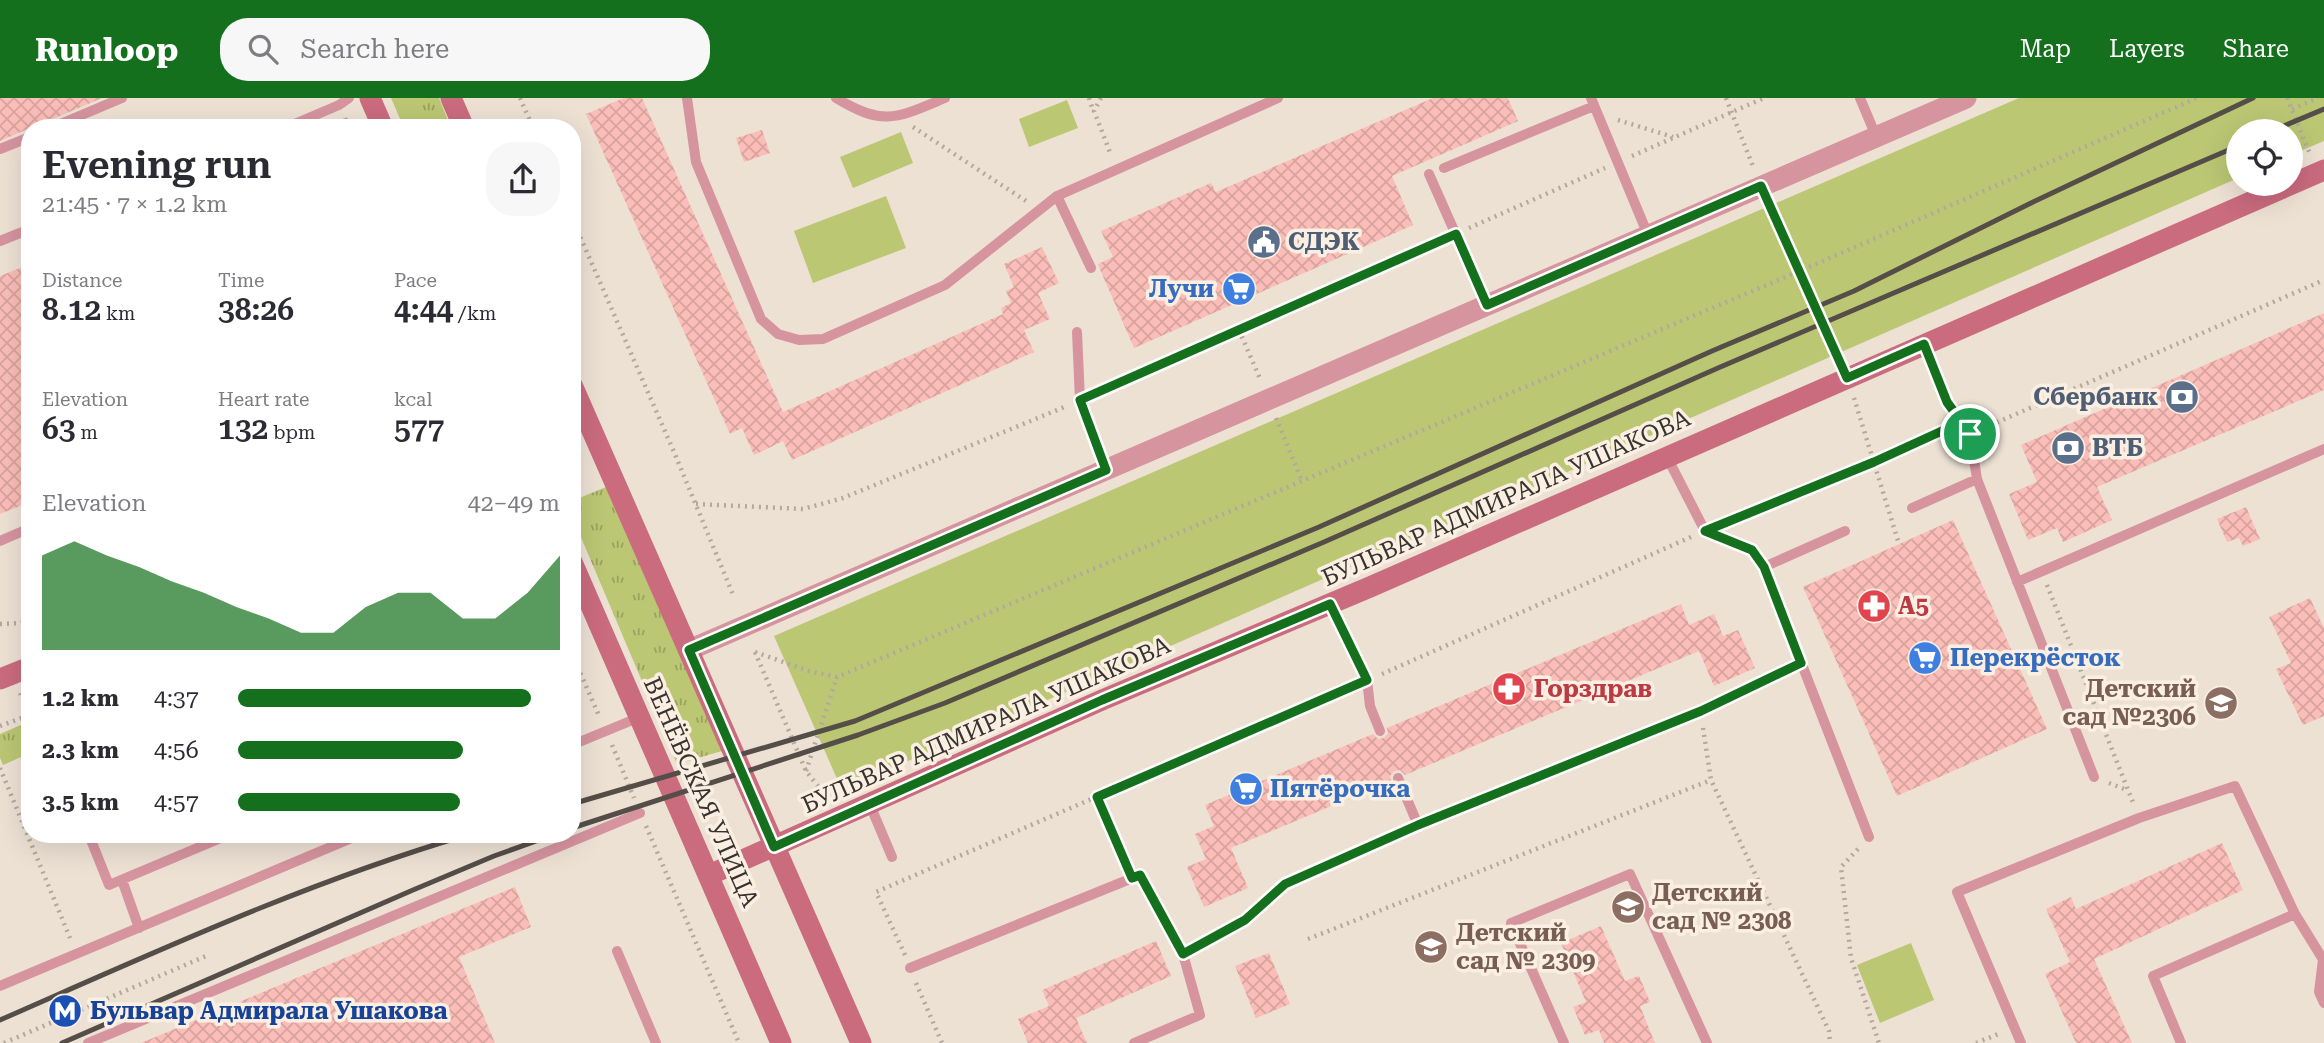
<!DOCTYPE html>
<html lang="en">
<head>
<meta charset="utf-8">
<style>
  body { margin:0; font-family:"Roboto Serif",serif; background:#f7f7f7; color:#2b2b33; height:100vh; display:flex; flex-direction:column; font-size:26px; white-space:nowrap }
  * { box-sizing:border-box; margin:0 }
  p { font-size:23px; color:#7c7c81 }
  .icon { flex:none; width:38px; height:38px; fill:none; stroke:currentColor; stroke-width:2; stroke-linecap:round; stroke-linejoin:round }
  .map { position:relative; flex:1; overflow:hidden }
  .drawer { position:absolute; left:21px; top:21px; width:560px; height:724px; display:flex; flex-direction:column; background:#fff; border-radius:28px; box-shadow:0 7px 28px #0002 }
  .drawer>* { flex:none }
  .tools { position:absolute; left:2226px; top:21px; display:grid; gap:14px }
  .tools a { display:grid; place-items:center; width:77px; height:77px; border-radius:50%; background:#fff; box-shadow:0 7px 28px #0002; font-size:35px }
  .pin { position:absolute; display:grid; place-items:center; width:60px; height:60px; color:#fff; margin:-30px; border:4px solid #fff; border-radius:50%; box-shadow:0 2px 7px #0007 }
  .round { display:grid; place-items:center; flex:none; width:74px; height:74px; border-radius:28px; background:#f7f7f7 }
  .headline { display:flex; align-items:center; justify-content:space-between; height:119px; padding:0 21px }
  h1 { font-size:38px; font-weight:600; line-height:52px }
  .metrics { display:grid; grid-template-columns:repeat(3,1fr); gap:10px; height:119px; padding:7px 21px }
  .metrics div { display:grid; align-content:center }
  .metrics b { font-size:30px; font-weight:600 }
  .metrics small { font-size:19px; font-weight:400 }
  .metrics p { font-size:19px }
  .chart { height:196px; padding:14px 21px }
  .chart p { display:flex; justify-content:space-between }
  .chart svg { width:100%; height:126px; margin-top:7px; fill:#14701c; opacity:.7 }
  ul { padding:0 21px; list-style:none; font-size:23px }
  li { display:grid; grid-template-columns:112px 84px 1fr; align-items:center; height:52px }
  li i { height:18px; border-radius:9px; background:#14701c }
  header { display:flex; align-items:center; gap:42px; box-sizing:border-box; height:98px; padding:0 35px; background:#14701c; color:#fff }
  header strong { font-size:33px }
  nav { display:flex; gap:38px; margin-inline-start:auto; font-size:24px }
  .search { width:490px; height:63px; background:#f7f7f7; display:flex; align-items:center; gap:18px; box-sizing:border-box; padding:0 24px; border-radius:28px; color:#7c7c81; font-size:26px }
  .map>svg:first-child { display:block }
  .grass { fill:url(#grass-tufts) }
  .park { fill:#bbc773 }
  .building { fill:url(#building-cross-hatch) }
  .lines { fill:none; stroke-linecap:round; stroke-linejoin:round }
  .path { stroke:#b2a89e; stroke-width:4.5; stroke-dasharray:2 5; stroke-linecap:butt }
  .lane { stroke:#d6949f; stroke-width:10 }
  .street { stroke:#d6949f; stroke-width:21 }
  .secondary { stroke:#ca6b7e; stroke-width:21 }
  .rail { stroke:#554e48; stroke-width:5 }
  .route-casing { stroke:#fff; stroke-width:14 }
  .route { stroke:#14701c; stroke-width:9 }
  .labels { text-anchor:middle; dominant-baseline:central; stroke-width:7; stroke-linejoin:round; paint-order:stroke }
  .service-label { font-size:24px; font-weight:bold; fill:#4e5e75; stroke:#faefe2; text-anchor:start }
  .shop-label { font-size:24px; font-weight:bold; fill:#366cbe; stroke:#faefe2; text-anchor:start }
  .street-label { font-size:24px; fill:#38332e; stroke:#faefe2 }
  .health-label { font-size:24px; font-weight:bold; fill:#be3a42; stroke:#faefe2; text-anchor:start }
  .education-label { font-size:24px; font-weight:bold; fill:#785e54; stroke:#faefe2; text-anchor:start }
  .transit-label { font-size:24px; font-weight:bold; fill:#164399; stroke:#faefe2; text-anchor:start }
</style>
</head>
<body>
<header>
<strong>Runloop</strong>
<div class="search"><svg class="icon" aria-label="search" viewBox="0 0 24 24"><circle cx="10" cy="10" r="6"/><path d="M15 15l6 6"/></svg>Search here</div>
<nav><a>Map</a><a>Layers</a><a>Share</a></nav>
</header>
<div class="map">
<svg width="2324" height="945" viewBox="0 0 2324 945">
  <defs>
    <pattern id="grass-tufts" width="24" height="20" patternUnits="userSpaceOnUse" patternTransform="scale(1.75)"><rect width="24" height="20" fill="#bbc773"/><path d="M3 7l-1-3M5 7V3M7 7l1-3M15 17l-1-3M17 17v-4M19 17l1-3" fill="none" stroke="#99a25f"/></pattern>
    <pattern id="building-cross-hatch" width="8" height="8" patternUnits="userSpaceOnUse" patternTransform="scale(1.75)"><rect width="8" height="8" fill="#fbbdb7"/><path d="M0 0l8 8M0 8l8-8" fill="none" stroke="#d8a39e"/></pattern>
  </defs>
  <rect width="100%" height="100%" fill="#ede1d4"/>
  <!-- grass -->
  <path class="grass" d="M391 0H439L451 30H404Z
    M606 389 722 653 677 666 572 418V403Z
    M30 623V655L3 667 0 660V636Z"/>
  <!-- park -->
  <path class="park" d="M2019 0H2324V43L2291 57V33H2238V80L842 692 774 538Z
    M1067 2 1078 30 1029 49 1019 21Z
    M901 34 913 65 853 90 840 59Z
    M886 98 906 150 813 185 794 133Z
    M1911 845 1934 902 1880 925 1857 867Z"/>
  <!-- building -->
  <path class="building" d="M0 0H102L48 23 42 30H30L0 43Z
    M624 0H642L783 314 1003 216 1001 210 1011 205 1006 193 1014 189 1004 166 1042 149 1059 185 1038 195 1050 221 1024 232 1034 254 792 362 783 343 754 357 742 330 730 336 586 16Z
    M1433 0H1508L1518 23 1392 78 1413 127 1134 250 1099 169 1098 166 1113 159 1101 133 1211 85 1216 94Z
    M762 32 770 55 744 64 736 40Z
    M30 166V404L0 416V178Z
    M2324 215V292L2097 389 2112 422 2063 444 2057 430 2028 442 2009 396 2037 384 2021 347Z
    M2246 409 2260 441 2243 448 2239 440 2227 444 2217 421Z
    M1953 422 2047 631 1897 698 1803 489Z
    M2310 500 2324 530V618L2303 627 2276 571 2291 565 2269 519Z
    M1681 506 1689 527 1714 516 1723 538 1738 532 1755 570 1714 588 1699 553 1405 677 1400 672 1394 673 1390 678 1391 683 1231 750 1248 790 1204 809 1187 769 1206 761 1195 736 1214 728 1205 707 1373 636 1378 641 1384 640 1388 635 1387 630Z
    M2222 745 2243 792 2094 861 2132 945H2076L2045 876 2070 864 2046 811 2071 799 2076 811Z
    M515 789 531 829 459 859 495 945H141Z
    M1601 828 1625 883 1639 878 1650 904 1640 908 1655 945H1604L1599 932 1585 937 1573 909 1586 904 1561 845Z
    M1156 843 1171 878 1076 920 1087 945H1028L1018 921 1049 908 1042 892Z
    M1269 855 1290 906 1256 920 1235 868Z"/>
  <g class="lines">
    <!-- path -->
    <path class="path" d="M520 0 533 30
      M1089 0 1093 12
      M1101 0 1094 13 1111 57
      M1726 0 1754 71
      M2287 0 2310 56
      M2292 11 2318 0
      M345 20 349 30
      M1618 22 1673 39
      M913 29 1026 103
      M1632 58 1764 0
      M1770 108 1839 263
      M572 120 674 354 734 499
      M1469 130 1605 70
      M1239 232 1261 283
      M1094 296 1442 142
      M1854 300 1899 446
      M1276 320 1302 383
      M1984 330 2324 182
      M696 406 803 411 843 400 1067 308
      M1728 423 1874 364 1944 332 1949 333
      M2047 487 2134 707
      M0 526 21 525 30 521
      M755 554 809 573 837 579 1800 173 2197 0
      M755 554 806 673 829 702
      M572 556 600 620
      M1382 576 1691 439
      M20 595 30 617
      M1716 606 1787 572
      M0 628 30 617
      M1703 630 1711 682 1829 933 1830 945
      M612 647 634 700
      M0 670 70 840
      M806 673 837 579
      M2109 685 2127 692
      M1097 699 1126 767
      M646 728 739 945
      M1858 751 1841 769 1851 860 1879 945
      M1308 841 1711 682
      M905 857 876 794 1351 589
      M916 885 942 945
      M4 945 206 858
      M1976 945 2001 935"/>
    <!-- lane -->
    <path class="lane" d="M687 0 696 64 761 221 778 236 799 242 823 241 945 187 1057 98 1278 0
      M836 0C884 29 897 20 945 0
      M1591 0 1648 137
      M1860 0 1876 38
      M51 30 122 0
      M285 30 339 7 349 0
      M0 51 30 39
      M1444 70 1594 8
      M1429 76 1487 207
      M1057 98 1091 170
      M0 143 30 131
      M1077 234 1080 302 1106 372
      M1924 246 1947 304 1970 336 1977 381 2094 679
      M1667 359 1705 433 1752 452 1764 469 1869 739
      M1912 410 1977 381
      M0 443 30 430
      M1764 469 1845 433
      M2017 484 2324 351
      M1330 506 1367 582 1370 608 1380 633
      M572 647 640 619
      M1398 680 1418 727
      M870 707 892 759
      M89 737 109 787 228 737
      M122 782 139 830
      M617 853 656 945
      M2323 861 2319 894 2324 905
      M910 870 1140 777 1183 856
      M0 888 359 737
      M88 945 640 715
      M1134 945 1200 917 1183 856 1245 822 1285 786 1418 727 1701 613
      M1564 945 1511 825 1630 776 1707 945
      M2021 945 1957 794 2139 720 2235 688 2295 816 2324 863
      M2181 945 2153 878 2295 816"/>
    <!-- street -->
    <path class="street" d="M689 552 1966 0"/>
    <!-- secondary -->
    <path class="secondary" d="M370 0 383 30
      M451 0 464 30
      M572 287 861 945
      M572 464 781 945
      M0 581 30 569
      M709 777 1102 602 1370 489 2324 72"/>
    <!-- rail -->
    <path class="rail" d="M2272 33 2324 11
      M572 706 855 623 1319 429 1712 253 1854 193 2029 106 2253 0
      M572 730 858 637 945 605 1324 444 1718 270 2238 48
      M0 922C153 855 307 784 467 737
      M62 945 413 792 494 758 553 737"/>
  </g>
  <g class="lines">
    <!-- route casing -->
    <g class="route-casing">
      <path id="route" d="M1761 88 1847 280 1924 246 1947 304 1970 336 1944 332 1874 364 1705 433 1752 452 1764 469 1801 565 1701 613 1418 727 1285 786 1245 822 1183 856 1140 777 1132 780 1097 699 1367 582 1330 506 1102 602 774 749 689 552 1106 372 1080 302 1456 136 1487 207Z"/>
    </g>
    <!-- route -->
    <use href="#route" class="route"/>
  </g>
  <!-- icons -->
  <defs>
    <g id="civic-disc" transform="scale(1.75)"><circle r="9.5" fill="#5c6f8a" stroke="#faefe2"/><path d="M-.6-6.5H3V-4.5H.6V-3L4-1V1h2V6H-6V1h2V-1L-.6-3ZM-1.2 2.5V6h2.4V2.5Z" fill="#fff"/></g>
    <g id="supermarket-disc" transform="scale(1.75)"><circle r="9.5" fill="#3f7fe0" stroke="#faefe2"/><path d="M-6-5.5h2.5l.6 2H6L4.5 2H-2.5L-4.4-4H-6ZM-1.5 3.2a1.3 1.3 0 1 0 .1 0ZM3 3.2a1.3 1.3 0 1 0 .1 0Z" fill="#fff"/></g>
    <g id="bank-disc" transform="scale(1.75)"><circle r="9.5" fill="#5c6f8a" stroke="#faefe2"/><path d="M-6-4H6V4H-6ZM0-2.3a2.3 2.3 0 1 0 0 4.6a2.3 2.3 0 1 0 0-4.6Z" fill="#fff"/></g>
    <g id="pharmacy-disc" transform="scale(1.75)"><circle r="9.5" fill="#e0444e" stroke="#faefe2"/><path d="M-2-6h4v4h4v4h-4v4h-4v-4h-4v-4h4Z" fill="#fff"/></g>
    <g id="school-disc" transform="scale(1.75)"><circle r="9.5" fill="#8d6e63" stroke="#faefe2"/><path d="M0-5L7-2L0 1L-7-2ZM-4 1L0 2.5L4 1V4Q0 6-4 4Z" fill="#fff"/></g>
    <g id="metro-disc" transform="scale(1.75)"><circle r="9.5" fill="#1a4fb4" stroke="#faefe2"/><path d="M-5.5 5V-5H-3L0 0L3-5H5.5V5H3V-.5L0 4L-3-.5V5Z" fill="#fff"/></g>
  </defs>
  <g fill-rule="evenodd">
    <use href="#civic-disc" x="1264" y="144"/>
    <use href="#supermarket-disc" x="1239" y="191"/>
    <use href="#bank-disc" x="2182" y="299"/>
    <use href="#bank-disc" x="2068" y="350"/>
    <use href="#pharmacy-disc" x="1874" y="508"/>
    <use href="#supermarket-disc" x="1925" y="560"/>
    <use href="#pharmacy-disc" x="1509" y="591"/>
    <use href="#school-disc" x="2221" y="605"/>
    <use href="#supermarket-disc" x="1246" y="691"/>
    <use href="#school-disc" x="1628" y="809"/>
    <use href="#school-disc" x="1431" y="849"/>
    <use href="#metro-disc" x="65" y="913"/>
  </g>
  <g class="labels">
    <!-- service labels -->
    <g class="service-label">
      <text x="1288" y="144">СДЭК</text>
      <text x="2158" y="299" text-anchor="end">Сбербанк</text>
      <text x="2092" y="350">ВТБ</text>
    </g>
    <!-- shop labels -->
    <g class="shop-label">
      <text x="1214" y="191" text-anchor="end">Лучи</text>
      <text x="1950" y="560">Перекрёсток</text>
      <text x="1270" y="691">Пятёрочка</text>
    </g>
    <!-- street labels -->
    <g class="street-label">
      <text transform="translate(1506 400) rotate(-24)">БУЛЬВАР АДМИРАЛА УШАКОВА</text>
      <text transform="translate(986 627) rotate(-24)">БУЛЬВАР АДМИРАЛА УШАКОВА</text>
      <text transform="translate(701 694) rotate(66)">ВЕНЁВСКАЯ УЛИЦА</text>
    </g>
    <!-- health labels -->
    <g class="health-label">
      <text x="1898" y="508">А5</text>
      <text x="1534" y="591">Горздрав</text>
    </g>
    <!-- education labels -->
    <g class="education-label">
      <text x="2196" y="591" text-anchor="end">Детский<tspan x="2196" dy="28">сад №2306</tspan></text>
      <text x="1652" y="795">Детский<tspan x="1652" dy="28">сад № 2308</tspan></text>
      <text x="1456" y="835">Детский<tspan x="1456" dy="28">сад № 2309</tspan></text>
    </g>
    <!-- transit labels -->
    <g class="transit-label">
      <text x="90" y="913">Бульвар Адмирала Ушакова</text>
    </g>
  </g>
</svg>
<div class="tools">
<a><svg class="icon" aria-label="locate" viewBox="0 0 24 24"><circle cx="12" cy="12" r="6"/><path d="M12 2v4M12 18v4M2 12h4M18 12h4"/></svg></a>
</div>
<div class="pin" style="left:1970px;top:336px;background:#1e9e55"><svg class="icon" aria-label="arrive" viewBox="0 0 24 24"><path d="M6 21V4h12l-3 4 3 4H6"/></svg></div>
<section class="drawer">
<div class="headline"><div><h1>Evening run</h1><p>21:45 · 7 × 1.2 km</p></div><a class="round"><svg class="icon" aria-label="share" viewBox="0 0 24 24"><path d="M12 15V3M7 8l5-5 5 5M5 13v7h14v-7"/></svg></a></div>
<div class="metrics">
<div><p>Distance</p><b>8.12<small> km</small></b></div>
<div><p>Time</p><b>38:26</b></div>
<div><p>Pace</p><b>4:44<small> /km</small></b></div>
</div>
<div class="metrics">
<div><p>Elevation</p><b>63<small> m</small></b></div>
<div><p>Heart rate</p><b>132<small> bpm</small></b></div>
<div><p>kcal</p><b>577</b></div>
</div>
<div class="chart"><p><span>Elevation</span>42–49 m</p>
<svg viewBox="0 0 160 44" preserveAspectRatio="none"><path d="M0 44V11L10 6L20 11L30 15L40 20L50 24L60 29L70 33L80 38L90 38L100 29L110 24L120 24L130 33L140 33L150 24L160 11V44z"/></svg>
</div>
<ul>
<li><b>1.2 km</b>4:37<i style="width:91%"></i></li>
<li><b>2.3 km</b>4:56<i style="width:70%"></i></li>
<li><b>3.5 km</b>4:57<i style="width:69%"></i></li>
</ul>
</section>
</div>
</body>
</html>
